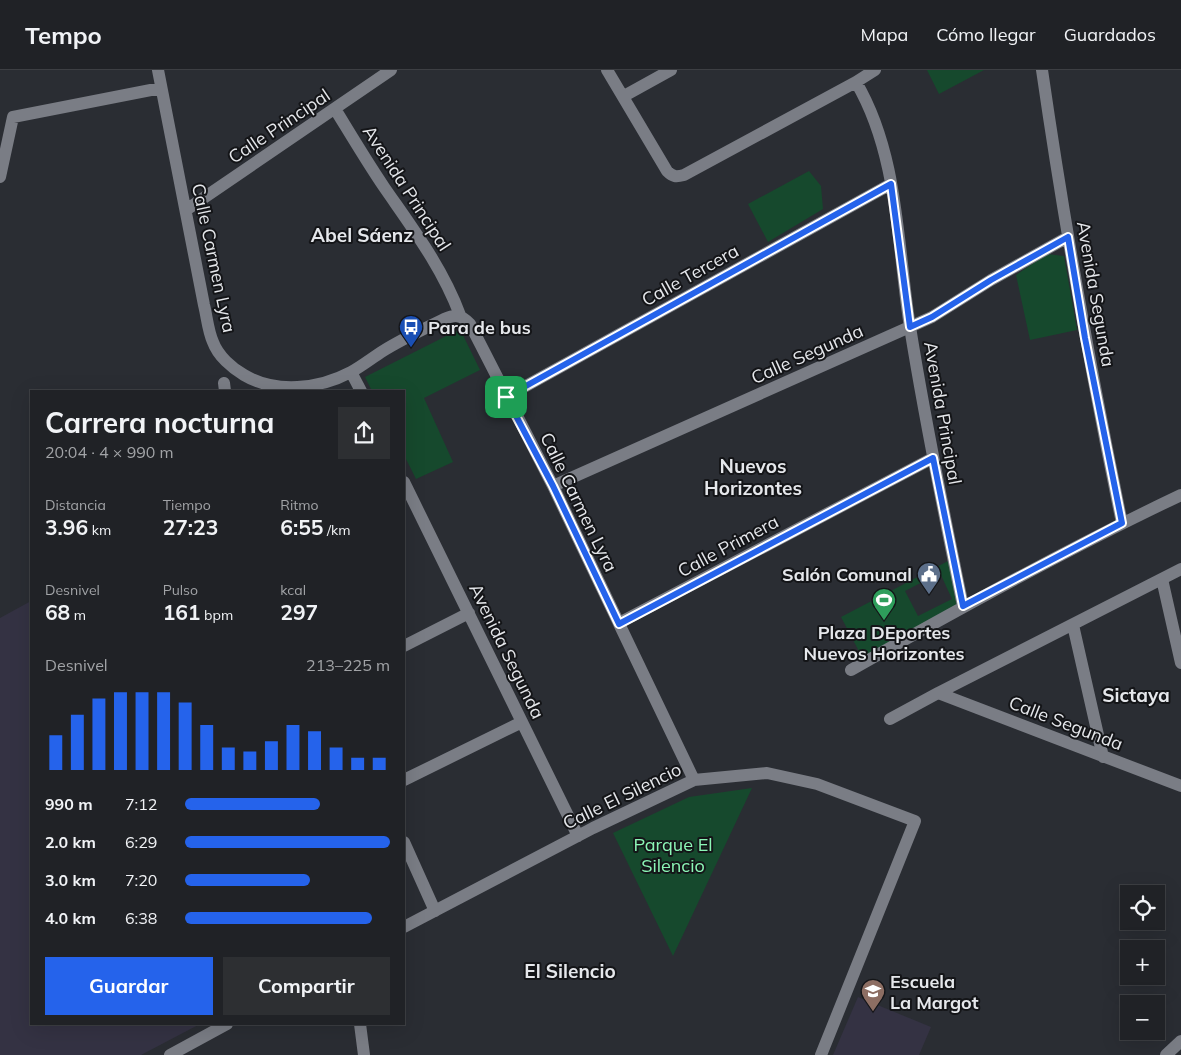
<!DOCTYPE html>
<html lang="es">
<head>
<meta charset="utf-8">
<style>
  body { margin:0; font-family:Mulish,sans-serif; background:#2d2f32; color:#f1f3f6; height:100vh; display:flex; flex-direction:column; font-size:19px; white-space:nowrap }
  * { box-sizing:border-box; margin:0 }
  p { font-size:16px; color:#a2a4a7 }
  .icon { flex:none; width:28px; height:28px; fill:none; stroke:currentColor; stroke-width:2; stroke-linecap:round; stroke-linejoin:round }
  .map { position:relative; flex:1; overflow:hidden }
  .side { position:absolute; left:30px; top:320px; width:375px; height:635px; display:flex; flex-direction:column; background:#202226; border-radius:0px; box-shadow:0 5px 20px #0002,0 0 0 1px #3d3f43 }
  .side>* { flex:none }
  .tools { position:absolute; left:1120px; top:815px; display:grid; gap:10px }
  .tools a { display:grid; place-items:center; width:45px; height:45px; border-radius:0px; background:#202226; box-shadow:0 5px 20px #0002,0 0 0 1px #3d3f43; font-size:25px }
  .pin { position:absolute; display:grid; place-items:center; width:42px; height:42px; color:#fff; margin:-21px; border-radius:10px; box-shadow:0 2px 8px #0006 }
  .round { display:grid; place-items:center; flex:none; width:52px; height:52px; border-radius:0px; background:#2d2f32 }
  .headline { display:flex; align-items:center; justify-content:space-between; height:85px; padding:0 15px }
  h1 { font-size:28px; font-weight:700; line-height:38px }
  .metrics { display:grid; grid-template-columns:repeat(3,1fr); gap:8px; height:85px; padding:5px 15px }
  .metrics div { display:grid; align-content:center }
  .metrics b { font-size:21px; font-weight:700 }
  .metrics small { font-size:14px; font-weight:400 }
  .metrics p { font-size:14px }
  .chart { height:140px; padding:10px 15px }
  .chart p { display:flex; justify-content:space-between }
  .chart svg { width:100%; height:90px; margin-top:5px; stroke:#2563eb; stroke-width:6 }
  .button { display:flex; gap:10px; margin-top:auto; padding:10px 15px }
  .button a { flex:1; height:58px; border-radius:0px; background:#2563eb; color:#fff; font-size:20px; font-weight:700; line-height:58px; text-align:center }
  .button a+a { background:#2d2f32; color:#f1f3f6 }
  ul { padding:0 15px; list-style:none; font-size:16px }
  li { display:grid; grid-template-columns:80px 60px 1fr; align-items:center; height:38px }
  li i { height:12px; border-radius:6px; background:#2563eb }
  header { display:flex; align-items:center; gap:30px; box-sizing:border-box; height:70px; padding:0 25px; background:#202226; border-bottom:1px solid #3d3f43 }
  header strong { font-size:24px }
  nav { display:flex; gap:28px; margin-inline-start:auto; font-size:18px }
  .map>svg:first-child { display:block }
  .education { fill:#343243 }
  .green { fill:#16492d; fill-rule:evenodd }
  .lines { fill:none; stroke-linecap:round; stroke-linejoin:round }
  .minor { stroke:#7a7d85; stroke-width:12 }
  .route-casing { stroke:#fff; stroke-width:10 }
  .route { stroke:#2563eb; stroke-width:6 }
  .labels { text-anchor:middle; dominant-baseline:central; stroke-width:4; stroke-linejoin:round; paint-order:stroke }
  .street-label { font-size:18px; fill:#e5e7eb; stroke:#141518 }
  .poi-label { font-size:18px; font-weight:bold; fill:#e5e7eb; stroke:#141518; text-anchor:start }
  .park-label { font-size:18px; fill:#8cf6b6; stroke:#141518 }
  .neighbourhood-label { font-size:19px; font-weight:bold; fill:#e5e7eb; stroke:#141518 }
</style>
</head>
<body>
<header>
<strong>Tempo</strong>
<nav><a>Mapa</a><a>Cómo llegar</a><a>Guardados</a></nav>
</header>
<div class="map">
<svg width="1181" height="985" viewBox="0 0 1181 985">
  <rect width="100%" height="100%" fill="#2a2d33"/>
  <!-- education -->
  <path class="education" d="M31 531V954H200L141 985H0V548Z
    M858 927 931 957 919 985H833Z"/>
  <!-- green -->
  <path class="green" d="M927 0H984L939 24Z
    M809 101 821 116 823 139 768 172 748 134Z
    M1047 184 1064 186 1077 260 1030 270 1016 205Z
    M460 259 480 300 424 328 453 392 416 409 404 385V321H372L365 307Z
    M948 491 959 535 863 589 841 547ZM940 503 952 529 918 546 905 521Z
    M752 718 673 886 613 763 689 727Z"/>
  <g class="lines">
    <!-- minor -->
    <path class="minor" d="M158 0 204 235C207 247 208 261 213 272 218 286 232 298 244 305 276 324 319 319 351 302 362 296 372 288 383 281 402 269 424 259 444 249 456 244 461 245 470 254L553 416 694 710
      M607 0 667 101C673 107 676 107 684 105L856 12 875 0
      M1042 0C1064 152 1091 303 1122 453
      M856 12C899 85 897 176 910 257 925 351 944 444 963 536
      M624 26 671 0
      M335 39C351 65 367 92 384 117 413 159 442 197 460 245
      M0 107 13 47 161 18
      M186 140 391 0
      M351 302 361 321
      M224 313 225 321
      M506 327 891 114
      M404 412 578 766
      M553 416 932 247 991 210 1068 167
      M1162 509 1181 593
      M619 553 933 388
      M1073 555 1103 687
      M404 576 469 543
      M851 600C960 538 1069 478 1181 425
      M938 623 1181 716
      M890 649 938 623 1181 499
      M404 710 522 652
      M404 772 435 841
      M404 857 593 758 694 710 767 703 817 714 915 751 821 985
      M360 954 364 985
      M170 985 227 954
      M1166 985 1181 971"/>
  </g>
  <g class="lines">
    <!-- route casing -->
    <g class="route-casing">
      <path id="route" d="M891 114 910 257 932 247 991 210 1068 167 1085 268 1122 453 963 536 933 388 619 554 553 416 506 327Z"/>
    </g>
    <!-- route -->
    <use href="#route" class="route"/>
  </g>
  <!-- icons -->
  <defs>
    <g id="bus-pin" transform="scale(1.25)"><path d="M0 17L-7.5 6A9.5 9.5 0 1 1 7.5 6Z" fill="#1a4fb4" stroke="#141518"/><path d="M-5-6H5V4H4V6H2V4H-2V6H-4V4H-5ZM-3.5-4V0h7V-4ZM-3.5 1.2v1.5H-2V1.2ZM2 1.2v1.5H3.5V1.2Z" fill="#fff"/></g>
    <g id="civic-pin" transform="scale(1.25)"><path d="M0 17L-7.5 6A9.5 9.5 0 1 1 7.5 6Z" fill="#5c6f8a" stroke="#141518"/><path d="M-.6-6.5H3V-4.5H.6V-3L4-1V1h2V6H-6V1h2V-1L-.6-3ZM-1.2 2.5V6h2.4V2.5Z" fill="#fff"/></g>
    <g id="stadium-pin" transform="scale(1.25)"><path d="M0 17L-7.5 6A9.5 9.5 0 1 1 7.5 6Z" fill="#2e9e5b" stroke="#141518"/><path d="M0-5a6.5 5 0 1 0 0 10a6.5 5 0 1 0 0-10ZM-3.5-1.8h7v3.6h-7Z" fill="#fff"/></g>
    <g id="school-pin" transform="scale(1.25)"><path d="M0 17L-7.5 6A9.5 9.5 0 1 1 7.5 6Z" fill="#8d6e63" stroke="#141518"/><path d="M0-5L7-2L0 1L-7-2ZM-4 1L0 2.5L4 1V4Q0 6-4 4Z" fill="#fff"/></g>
  </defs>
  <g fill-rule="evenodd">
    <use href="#bus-pin" x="411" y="257"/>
    <use href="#civic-pin" x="929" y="504"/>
    <use href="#stadium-pin" x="884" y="530"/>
    <use href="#school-pin" x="873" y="921"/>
  </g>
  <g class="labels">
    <!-- street labels -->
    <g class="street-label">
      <text transform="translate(279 56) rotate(-34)">Calle Principal</text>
      <text transform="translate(407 118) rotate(57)">Avenida Principal</text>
      <text transform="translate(214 188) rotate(78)">Calle Carmen Lyra</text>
      <text transform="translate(690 205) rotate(-29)">Calle Tercera</text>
      <text transform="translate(1096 224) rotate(80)">Avenida Segunda</text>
      <text transform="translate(807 284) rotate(-24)">Calle Segunda</text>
      <text transform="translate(943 343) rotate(80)">Avenida Principal</text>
      <text transform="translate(579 432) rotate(64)">Calle Carmen Lyra</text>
      <text transform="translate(728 476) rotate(-28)">Calle Primera</text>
      <text transform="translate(507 581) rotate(64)">Avenida Segunda</text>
      <text transform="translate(1066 653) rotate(21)">Calle Segunda</text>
      <text transform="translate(622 726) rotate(-26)">Calle El Silencio</text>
    </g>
    <!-- poi labels -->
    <g class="poi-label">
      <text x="428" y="257">Para de bus</text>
      <text x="912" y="504" text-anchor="end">Salón Comunal</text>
      <text x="884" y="562" text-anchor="middle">Plaza DEportes<tspan x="884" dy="21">Nuevos Horizontes</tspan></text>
      <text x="890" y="911">Escuela<tspan x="890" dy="21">La Margot</tspan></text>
    </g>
    <!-- park labels -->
    <g class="park-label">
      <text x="673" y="774">Parque El<tspan x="673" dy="21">Silencio</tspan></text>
    </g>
    <!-- neighbourhood labels -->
    <g class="neighbourhood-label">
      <text x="362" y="165">Abel Sáenz</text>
      <text x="753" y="396">Nuevos<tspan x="753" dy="22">Horizontes</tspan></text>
      <text x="1136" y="625">Sictaya</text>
      <text x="570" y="901">El Silencio</text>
    </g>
  </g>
</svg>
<div class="tools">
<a><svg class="icon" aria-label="locate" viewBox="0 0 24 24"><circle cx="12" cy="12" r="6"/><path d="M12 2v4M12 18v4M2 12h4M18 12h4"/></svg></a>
<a>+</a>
<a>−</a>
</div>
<div class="pin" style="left:506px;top:327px;background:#1e9e55"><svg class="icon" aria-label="arrive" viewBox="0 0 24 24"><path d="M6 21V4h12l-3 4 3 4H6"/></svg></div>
<section class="side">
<div class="headline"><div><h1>Carrera nocturna</h1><p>20:04 · 4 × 990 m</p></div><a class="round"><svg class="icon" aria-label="share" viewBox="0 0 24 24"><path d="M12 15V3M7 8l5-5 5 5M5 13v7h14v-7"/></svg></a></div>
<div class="metrics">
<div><p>Distancia</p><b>3.96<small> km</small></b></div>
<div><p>Tiempo</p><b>27:23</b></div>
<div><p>Ritmo</p><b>6:55<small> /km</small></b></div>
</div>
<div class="metrics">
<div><p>Desnivel</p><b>68<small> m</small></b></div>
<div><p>Pulso</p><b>161<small> bpm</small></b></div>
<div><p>kcal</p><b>297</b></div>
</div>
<div class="chart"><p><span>Desnivel</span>213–225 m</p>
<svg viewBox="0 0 160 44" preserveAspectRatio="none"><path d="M5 44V27M15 44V17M25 44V9M35 44V6M45 44V6M55 44V6M65 44V11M75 44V22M85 44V33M95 44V35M105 44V30M115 44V22M125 44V25M135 44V33M145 44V38M155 44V38"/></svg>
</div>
<ul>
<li><b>990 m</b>7:12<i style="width:66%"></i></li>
<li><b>2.0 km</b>6:29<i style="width:100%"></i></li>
<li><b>3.0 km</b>7:20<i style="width:61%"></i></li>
<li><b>4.0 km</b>6:38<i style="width:91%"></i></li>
</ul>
<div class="button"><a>Guardar</a><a>Compartir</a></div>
</section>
</div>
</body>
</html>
